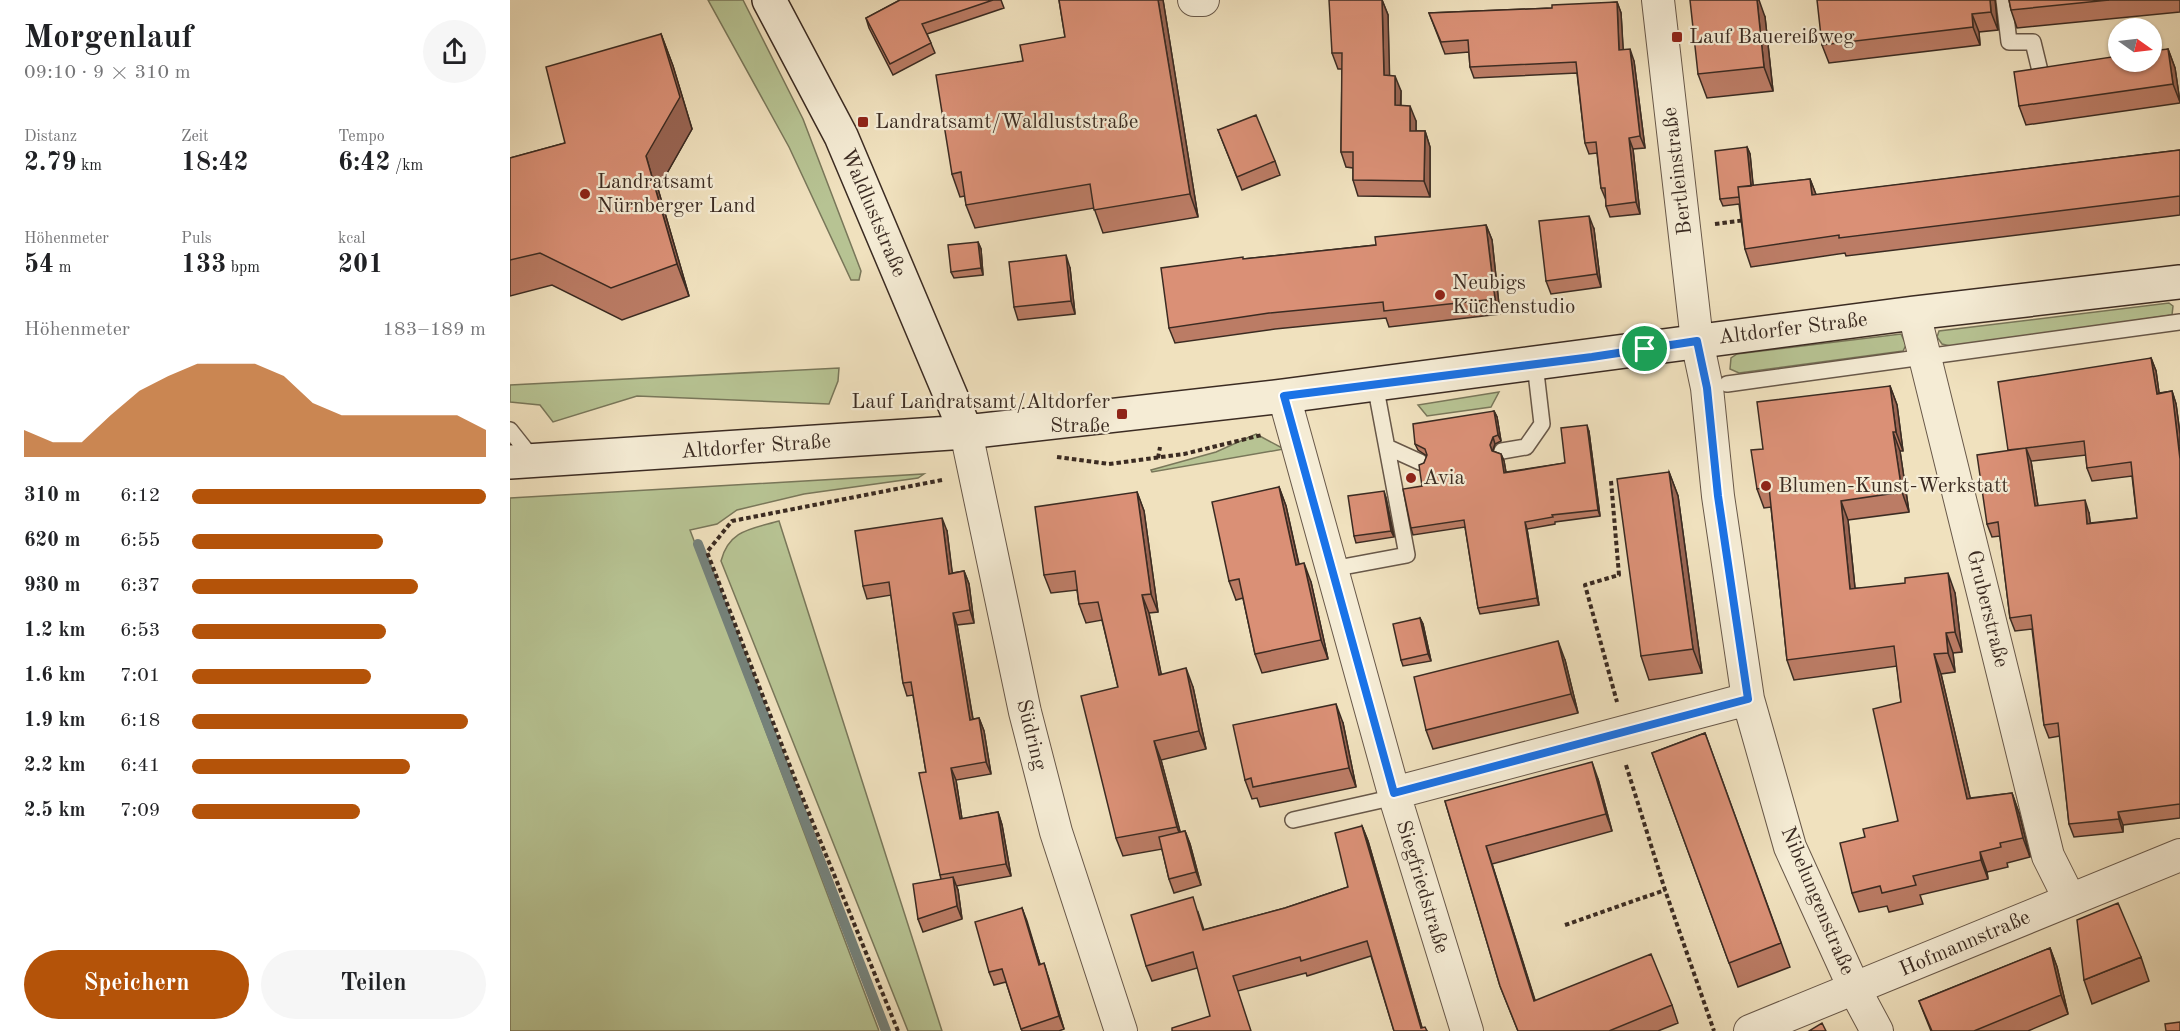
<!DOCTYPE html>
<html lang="de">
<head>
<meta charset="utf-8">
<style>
  body { margin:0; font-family:"Old Standard TT",serif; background:#f6f6f6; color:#202124; height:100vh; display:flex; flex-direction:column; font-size:22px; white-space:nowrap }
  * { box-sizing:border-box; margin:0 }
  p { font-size:20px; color:#757577 }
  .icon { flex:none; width:33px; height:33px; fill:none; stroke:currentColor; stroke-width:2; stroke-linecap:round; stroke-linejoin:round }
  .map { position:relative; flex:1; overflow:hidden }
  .sheet { display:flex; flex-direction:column; background:#fff; width:510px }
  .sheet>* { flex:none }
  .needle { width:39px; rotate:104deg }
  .controls { position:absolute; left:1598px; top:18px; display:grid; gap:12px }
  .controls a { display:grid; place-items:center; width:54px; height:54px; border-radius:50%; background:#fff; box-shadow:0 2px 4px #0004; font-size:30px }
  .pin { position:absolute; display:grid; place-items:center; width:51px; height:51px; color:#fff; margin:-26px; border:3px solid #fff; border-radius:50%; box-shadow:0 2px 6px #0007 }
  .round { display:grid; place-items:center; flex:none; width:63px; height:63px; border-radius:32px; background:#f6f6f6 }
  .headline { display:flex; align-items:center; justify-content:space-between; height:102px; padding:0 24px }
  h1 { font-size:33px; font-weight:800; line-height:45px }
  .metrics { display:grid; grid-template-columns:repeat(3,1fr); gap:9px; height:102px; padding:6px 24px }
  .metrics div { display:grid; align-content:center }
  .metrics b { font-size:26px; font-weight:800 }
  .metrics small { font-size:16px; font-weight:400 }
  .metrics p { font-size:16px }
  .chart { height:168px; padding:12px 24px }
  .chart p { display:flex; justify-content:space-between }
  .chart svg { width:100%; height:108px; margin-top:6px; fill:#b45309; opacity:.7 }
  .cta { display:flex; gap:12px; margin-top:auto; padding:12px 24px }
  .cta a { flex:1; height:69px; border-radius:36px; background:#b45309; color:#fff; font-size:24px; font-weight:800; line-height:69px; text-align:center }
  .cta a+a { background:#f6f6f6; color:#202124 }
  ul { padding:0 24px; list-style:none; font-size:20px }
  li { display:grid; grid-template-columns:96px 72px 1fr; align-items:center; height:45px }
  li i { height:15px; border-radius:8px; background:#b45309 }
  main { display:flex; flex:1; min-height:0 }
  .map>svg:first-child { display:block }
  .green { fill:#b7c393; stroke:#79775a; stroke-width:1.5 }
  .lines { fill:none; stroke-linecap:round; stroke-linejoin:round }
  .stream { stroke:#75827b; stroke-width:10 }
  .lane-casing { stroke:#685849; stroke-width:18 }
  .street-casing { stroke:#685849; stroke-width:34 }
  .secondary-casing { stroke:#3b2b22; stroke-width:36 }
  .path { stroke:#3b2b22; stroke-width:4; stroke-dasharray:4.5 3; stroke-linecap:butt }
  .lane { stroke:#f5ecd5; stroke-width:15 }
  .street { stroke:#f5ecd5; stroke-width:32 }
  .secondary { stroke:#f5ecd5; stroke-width:33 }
  .wall { fill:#bb7c65; stroke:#3b2b22; stroke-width:1.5; fill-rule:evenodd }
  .shaded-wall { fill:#996553; stroke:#3b2b22; stroke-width:1.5 }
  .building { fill:#da9076; stroke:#3b2b22; stroke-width:1.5; fill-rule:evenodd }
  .route-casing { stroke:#fff; stroke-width:12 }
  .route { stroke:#1a73e8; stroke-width:8 }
  .poi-dot { fill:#8f2418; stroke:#f5ecd5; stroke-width:2 }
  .labels { text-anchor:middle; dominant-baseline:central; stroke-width:4.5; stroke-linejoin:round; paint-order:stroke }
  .poi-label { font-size:21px; fill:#3b2b22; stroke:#f5ecd5; text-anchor:start }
  .street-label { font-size:21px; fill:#3b2b22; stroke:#f5ecd5 }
</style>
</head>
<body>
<main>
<section class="sheet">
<div class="headline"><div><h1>Morgenlauf</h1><p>09:10 · 9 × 310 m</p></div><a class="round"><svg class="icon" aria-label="share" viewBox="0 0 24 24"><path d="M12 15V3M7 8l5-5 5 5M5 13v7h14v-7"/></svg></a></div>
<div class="metrics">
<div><p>Distanz</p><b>2.79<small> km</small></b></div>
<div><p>Zeit</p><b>18:42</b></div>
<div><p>Tempo</p><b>6:42<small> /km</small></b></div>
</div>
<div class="metrics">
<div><p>Höhenmeter</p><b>54<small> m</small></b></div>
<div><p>Puls</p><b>133<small> bpm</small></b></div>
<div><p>kcal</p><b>201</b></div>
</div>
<div class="chart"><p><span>Höhenmeter</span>183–189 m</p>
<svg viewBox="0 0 160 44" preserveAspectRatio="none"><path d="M0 44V33L10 38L20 38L30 27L40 17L50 11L60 6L70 6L80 6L90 11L100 22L110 27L120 27L130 27L140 27L150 27L160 33V44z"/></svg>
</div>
<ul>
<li><b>310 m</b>6:12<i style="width:100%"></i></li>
<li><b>620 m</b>6:55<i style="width:65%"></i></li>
<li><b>930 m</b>6:37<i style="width:77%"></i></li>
<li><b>1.2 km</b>6:53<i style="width:66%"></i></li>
<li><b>1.6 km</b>7:01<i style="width:61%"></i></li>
<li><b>1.9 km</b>6:18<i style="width:94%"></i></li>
<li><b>2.2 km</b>6:41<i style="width:74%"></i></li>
<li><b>2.5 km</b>7:09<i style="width:57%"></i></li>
</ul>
<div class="cta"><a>Speichern</a><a>Teilen</a></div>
</section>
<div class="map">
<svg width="1670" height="1031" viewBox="0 0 1670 1031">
  <rect width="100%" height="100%" fill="#f0e1be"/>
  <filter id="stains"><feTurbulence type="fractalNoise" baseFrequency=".00333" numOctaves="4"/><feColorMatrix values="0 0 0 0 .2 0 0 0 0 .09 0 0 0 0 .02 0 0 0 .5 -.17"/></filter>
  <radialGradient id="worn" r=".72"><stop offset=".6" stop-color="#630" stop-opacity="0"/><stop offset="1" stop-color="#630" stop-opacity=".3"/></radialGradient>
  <!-- green -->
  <path class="green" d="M198 0H233L293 119 351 271 349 280H341L279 147Z
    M1659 303 1663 306 1662 315 1444 347 1432 344 1427 337 1429 331Z
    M1391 334 1396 345 1393 351 1229 373 1220 369 1221 358 1227 354Z
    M329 368 328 381 319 404 127 396 43 422 30 405 0 402V385Z
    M989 392 981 407 917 416 908 405Z
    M746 434 774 449 642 472 641 470 706 452Z
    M414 474 408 478 294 494 227 510 207 524 180 530 369 1031H0V498Z
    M269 521 432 1031H398L211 561C219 530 241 529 269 521Z"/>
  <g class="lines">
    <!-- stream -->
    <path class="stream" d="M188 544 376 1031"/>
    <!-- lane casing -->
    <g class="lane-casing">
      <path id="lane" d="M1494 0 1499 42H1523L1531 75
        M1217 384 1670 322
        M0 430 23 459
        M877 447 910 462
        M992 451 1016 447 1032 424 1025 364
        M822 569 897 555 865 384
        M783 820 885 797"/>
    </g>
    <!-- street casing -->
    <g class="street-casing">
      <path id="street" d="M684 0H693
        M1148 0 1187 341 1197 388 1208 496 1238 699 1280 847 1345 990 1367 1031
        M1404 313 1538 856 1560 900
        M774 396 885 797 957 1031
        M456 432 515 712 546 832 611 1031
        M884 793 1238 699
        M1240 1031 1670 855"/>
    </g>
    <!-- secondary casing -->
    <g class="secondary-casing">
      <path id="secondary" d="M259 0 331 136 456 432
        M0 462 456 432 774 396 1404 313 1670 282"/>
    </g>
    <!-- path -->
    <path class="path" d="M1205 224 1236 220
      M547 457 599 464 674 454 752 435
      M648 458 650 447
      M1101 481 1109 575 1075 585 1107 702
      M1116 765 1155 890 1204 1031
      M1055 925 1155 890
      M388 1031 287 784 197 552 222 521 432 480"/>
    <!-- lane -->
    <use href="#lane" class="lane"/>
    <!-- street -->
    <use href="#street" class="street"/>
    <!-- secondary -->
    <use href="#secondary" class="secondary"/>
  </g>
  <!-- wall -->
  <path class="wall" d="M390 0H491L494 8 417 34 425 53 383 75 359 28 356 18Z
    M549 0H653L688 217 593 233 584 208 465 228 456 205 455 196 450 197 442 174 513 61 555 37Z
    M872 0 878 15 879 76 891 91V105L906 121V131H915L920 147V197L848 196 843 180V168L836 167 831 152 832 69H828L822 53Z
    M1485 0 1488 30 1469 32 1470 45 1319 63 1312 45Z
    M1499 0H1670V12L1507 28 1501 10Z
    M1107 2 1111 13 1113 50 1124 61 1135 148 1123 149 1130 214 1100 217 1096 206V200L1091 188 1087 153 1079 154 1075 143 1067 73 964 78 960 67 959 52 935 54 919 13 1042 8Z
    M1255 17 1263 91 1197 98 1188 74Z
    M151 34 163 66 182 129 148 189 179 296 112 320 42 285 0 296V158L55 143Z
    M1658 49 1665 68 1670 103 1516 125 1509 106Z
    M708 130 765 161 770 175 732 190Z
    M1237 147 1240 154 1243 186 1300 179 1306 195 1670 150V215L1336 256 1335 253 1241 267 1235 249 1229 204 1213 206 1210 199Z
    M976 225 982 240 990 314 879 327 876 318 765 329 665 343 659 328 733 259 866 245Z
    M1084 229 1091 287 1041 294 1036 281Z
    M468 242 471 249 473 275 444 278 441 272Z
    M560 268 565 314 508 320 504 307Z
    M1641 358 1646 371 1649 393 1662 391 1666 404 1670 434V818L1613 825V832L1564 837 1559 824 1550 736 1539 738 1534 725 1522 629 1505 631 1500 618 1490 536 1482 537 1477 524 1498 450ZM1576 455 1577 468 1582 481 1622 476 1627 518 1580 523 1579 513 1528 506 1521 461Z
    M1380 386 1387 405 1393 451H1390L1399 512 1338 520 1345 588 1445 593 1452 652 1443 653 1445 672 1431 674 1460 798 1502 793 1509 813 1520 857 1497 863 1498 867 1477 872 1478 879 1410 895 1413 904 1379 912 1377 906 1349 912 1342 893 1355 837 1388 821 1391 702 1387 666 1284 680 1277 660 1261 507 1254 508 1247 489 1253 449Z
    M984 411 987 417 991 441 985 444 983 451 991 454 994 461 996 472 1055 463 1079 432 1090 516 1045 522V524L1017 529 1029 605 970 614 968 608 955 527 903 535 901 528 912 486 914 463 917 456 908 450 905 444Z
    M1159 472 1168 496 1192 673 1139 680 1131 656Z
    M769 487 776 506 789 564 801 582 818 659 752 673 745 654 733 598 726 600 719 581Z
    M627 492 634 511 648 612 639 613 651 674 683 687 696 749 651 760 670 832 675 831 680 844 691 885 664 893 659 879 652 849 613 856 606 838 608 687 592 620 576 623 569 604 567 590 541 593 534 575Z
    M876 498 884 537 846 543 844 536Z
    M437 531 442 573 454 571 459 584 464 623 447 625 463 719 469 718 474 731 481 774 446 780 452 819 488 812 492 825 501 876 446 886 448 890 452 919 413 932 408 919 431 879 430 875 416 772 403 695 397 696 393 683 381 595 357 599 353 586Z
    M910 618 913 624 921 661 893 666 891 660Z
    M1055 660 1068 713 923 749 916 730Z
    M833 723 846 787 750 807 747 798 742 799 735 780Z
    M1195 733 1280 967 1228 987 1142 753Z
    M1088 779 1102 831 982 864 1025 1001 1162 1005 1168 1023 1148 1031H1008L990 986 935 801Z
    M852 826 858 841 912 1028 917 1031H884L861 956 797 976 796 973 728 991 687 968 642 981 636 966 688 912 694 930 775 908 838 887Z
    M512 908 530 964 538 976 554 1029 549 1031H512L496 982 484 985 479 972Z
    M1540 948 1547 967 1558 1014 1518 1031H1421L1409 1001Z
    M1631 957 1639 981 1582 1004 1574 980Z"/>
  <!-- shaded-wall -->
  <path class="shaded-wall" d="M648 0H653L688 217 680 194Z
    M872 0 878 15 880 91 874 75Z
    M1247 0H1249L1255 17 1263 91 1254 67Z
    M1480 0H1485L1488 30 1481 12Z
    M1107 2 1111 13 1114 62 1109 50Z
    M1462 14 1469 32 1470 45 1463 27Z
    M151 34 163 66 182 129 148 189 179 296 167 264 136 156Z
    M1120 49 1124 61 1135 148 1130 136Z
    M1658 49 1665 68 1670 102 1663 84Z
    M885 76 891 91 890 121 885 105Z
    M900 106 906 121V147L900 131Z
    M915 131 920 147V197L914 181Z
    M1119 138 1123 149 1130 214 1126 202Z
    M1237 147 1240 154 1245 203 1242 196Z
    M1300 179 1307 197 1302 195Z
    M1079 216 1084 229 1091 287 1087 274Z
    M976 225 982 240 990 314 985 299Z
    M468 242 471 249 473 275 471 268Z
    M556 255 560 268 565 314 561 301Z
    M1641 358 1646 371 1651 407 1647 394Z
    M1380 386 1387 405 1393 451 1386 432Z
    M1662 391 1666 404 1670 434V459Z
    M984 411 987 417 991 441 988 435Z
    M1077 425 1079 432 1090 516 1088 510Z
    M1383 432 1390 451 1399 512 1392 492Z
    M983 437 985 444 982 452 980 445Z
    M1516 448 1521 461 1530 519 1525 506Z
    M991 454 994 461 997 479 994 473Z
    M1159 472 1168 496 1192 673 1183 649Z
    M769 487 776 506 793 584 786 565Z
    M874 491 876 498 884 537 881 531Z
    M627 492 634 511 648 612 641 594Z
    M1575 500 1579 513 1582 536 1577 524Z
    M1331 501 1338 520 1347 608 1340 589Z
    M432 518 437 531 444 586 439 574Z
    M1015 522 1017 529 1029 605 1027 598Z
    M794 563 801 582 818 659 811 640Z
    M454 571 459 584 464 623 460 610Z
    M1438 573 1445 593 1452 652 1445 632Z
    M632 595 639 613 655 693 649 675Z
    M443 613 447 625 465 732 460 720Z
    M910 618 913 624 921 661 918 654Z
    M1436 633 1443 653 1445 672 1438 653Z
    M1048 641 1055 660 1068 713 1061 694Z
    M1424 654 1431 674 1465 818 1457 799Z
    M676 668 683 687 696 749 689 731Z
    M826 704 833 723 846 787 839 768Z
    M469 718 474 731 481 774 476 762Z
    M644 741 651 760 674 846 667 827Z
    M1082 762 1088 779 1102 831 1096 814Z
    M441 768 446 780 454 832 450 819Z
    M1502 793 1509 813 1520 857 1513 838Z
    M488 812 492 825 501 876 496 864Z
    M1608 812 1613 825V832L1609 819Z
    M852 826 858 841 913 1031H912Z
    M675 831 680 844 691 885 686 872Z
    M976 846 982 864 1031 1019 1024 1001Z
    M1470 852 1477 872 1478 879 1471 860Z
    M443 877 448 890 452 919 447 906Z
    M512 908 517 921 534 978 529 965Z
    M1540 948 1547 967 1558 1014 1551 995Z
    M534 963 538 976 554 1029 549 1016Z"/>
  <!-- building -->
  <path class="building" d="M390 0H483L412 24 421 43 380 64 356 18Z
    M549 0H648L680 194 584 210 580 184 456 205 451 172 442 174 426 75 513 61 510 45 555 37Z
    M819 0H872L874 75 885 76V105L900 106V131H915L914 181 843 180V152H831L832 53H822Z
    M1180 0H1247L1254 67 1188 74Z
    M1307 0H1480L1481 12 1462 14 1463 27 1312 45Z
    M1499 0H1599L1501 10Z
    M1107 2 1109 50 1120 49 1130 136 1119 138 1126 202 1096 206 1095 188H1091L1086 142 1075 143 1066 62 960 67 958 40 931 42 919 13 1042 8V5Z
    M151 34 170 97 136 156 167 264 101 288 30 253 0 260V158L55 143 36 67Z
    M1658 49 1663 84 1509 106 1504 72 1608 56V62H1641V51Z
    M746 115 765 161 727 177 708 130Z
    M1237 147 1241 186 1228 187 1229 197 1210 199 1205 151Z
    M1670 150V196L1329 238V235L1235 249 1228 187 1300 179 1302 195Z
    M1079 216 1087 274 1036 281 1029 221Z
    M976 225 985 299 874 311 873 302 759 313 659 328 651 268 733 257V259L866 245 865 237Z
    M468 242 471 268 441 272 438 245Z
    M556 255 561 301 504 307 499 262Z
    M1641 358 1647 394 1662 391 1670 459V804L1608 812 1609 819 1559 824 1548 723 1534 725 1521 615 1500 618 1488 522 1477 524 1467 455 1516 448 1498 450 1488 382ZM1574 441 1577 468 1621 462 1627 518 1577 524 1575 500 1525 506 1516 448Z
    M1380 386 1386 432H1383L1392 492 1331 501 1340 589 1395 583V578L1438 573 1445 632 1436 633 1438 653 1424 654 1457 799 1502 793 1513 838 1490 843 1491 847 1470 852 1471 860 1403 876 1406 885 1372 893 1370 886 1342 893 1330 843 1355 837 1353 829 1388 821 1363 709 1391 702 1384 646 1277 660 1259 487 1247 489 1241 450 1253 449 1247 402Z
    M984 411 988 435 983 437 980 445 982 451 991 454 994 473 1055 463 1051 428 1077 425 1088 510 1042 515 1043 517 1015 522 1027 598 968 608 954 520 901 528 893 489 912 486 909 465 914 463 917 455 915 449 905 444 903 424Z
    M1159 472 1183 649 1131 656 1107 479Z
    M769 487 786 565 794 563 811 640 745 654 729 579 719 581 702 502Z
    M874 491 881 531 844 536 838 496Z
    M627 492 641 594 632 595 649 675 676 668 689 731 644 741 667 827 606 838 571 696 608 687 588 602 569 604 565 571 534 575 525 507Z
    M432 518 439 574 454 571 460 610 443 613 460 720 469 718 476 762 441 768 450 819 488 812 496 864 430 875 409 773 416 772 401 682 393 683 379 582 353 586 345 531Z
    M910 618 918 654 891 660 883 624Z
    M1048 641 1061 694 916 730 904 677Z
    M826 704 839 768 743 787 741 778 735 780 723 725Z
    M1195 733 1271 943 1219 963 1142 753Z
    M1082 762 1096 814 976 846 1024 1001 1141 954 1162 1005 1099 1031H1008L990 986 935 801Z
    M852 826 911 1028 915 1027 917 1031H884L857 941 791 961 790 957 723 976 741 1031H662V1028L700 1016 683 952 636 966 621 915 683 897 693 930 775 908 838 887 825 833Z
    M675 831 686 872 659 879 649 837Z
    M443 877 447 906 408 919 403 884Z
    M1608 903 1631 957 1574 980 1567 920Z
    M512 908 529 965 534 963 549 1016 511 1029 492 969 479 972 465 922Z
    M1540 948 1551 995 1464 1031H1422L1409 1001Z
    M1670 1022V1031H1656L1655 1024Z
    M1312 1023 1316 1031H1299Z"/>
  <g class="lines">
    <!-- route casing -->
    <g class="route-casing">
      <path id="route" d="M1187 341 1197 388 1208 496 1238 699 884 793 774 396 1082 357Z"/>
    </g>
    <!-- route -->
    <use href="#route" class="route"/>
  </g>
  <!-- markers -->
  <g class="poi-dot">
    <rect x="1161" y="31" width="12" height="12" rx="3"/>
    <rect x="347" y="116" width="12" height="12" rx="3"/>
    <circle cx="75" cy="194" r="6"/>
    <circle cx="930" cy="295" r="6"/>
    <rect x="606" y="408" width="12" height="12" rx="3"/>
    <circle cx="901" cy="478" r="6"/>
    <circle cx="1256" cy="486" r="6"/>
  </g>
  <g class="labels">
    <!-- poi labels -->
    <g class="poi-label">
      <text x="1179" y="37">Lauf Bauereißweg</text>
      <text x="365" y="122">Landratsamt/Waldluststraße</text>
      <text x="87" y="182">Landratsamt<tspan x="87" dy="24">Nürnberger Land</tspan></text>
      <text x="942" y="283">Neubigs<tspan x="942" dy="24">Küchenstudio</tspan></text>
      <text x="600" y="402" text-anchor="end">Lauf Landratsamt/Altdorfer<tspan x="600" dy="24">Straße</tspan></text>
      <text x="913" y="478">Avia</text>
      <text x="1268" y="486">Blumen-Kunst-Werkstatt</text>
    </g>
    <!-- street labels -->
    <g class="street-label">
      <text transform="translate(1168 171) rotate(-97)">Bertleinstraße</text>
      <text transform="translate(363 213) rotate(67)">Waldluststraße</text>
      <text transform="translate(1283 329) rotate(-7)">Altdorfer Straße</text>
      <text transform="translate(246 447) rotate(-4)">Altdorfer Straße</text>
      <text transform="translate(1477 609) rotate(76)">Gruberstraße</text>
      <text transform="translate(521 735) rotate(76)">Südring</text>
      <text transform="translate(912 887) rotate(73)">Siegfriedstraße</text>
      <text transform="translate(1307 901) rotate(67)">Nibelungenstraße</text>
      <text transform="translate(1455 944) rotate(-23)">Hofmannstraße</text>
    </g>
  </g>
  <rect width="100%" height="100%" filter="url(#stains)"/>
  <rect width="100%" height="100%" fill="url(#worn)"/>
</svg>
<div class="controls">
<a><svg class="needle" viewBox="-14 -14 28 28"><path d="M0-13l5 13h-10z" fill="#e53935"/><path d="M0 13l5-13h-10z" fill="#757577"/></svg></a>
</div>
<div class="pin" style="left:1135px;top:349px;background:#1e9e55"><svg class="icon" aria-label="arrive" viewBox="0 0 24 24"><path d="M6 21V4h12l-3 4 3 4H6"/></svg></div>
</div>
</main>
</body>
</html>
